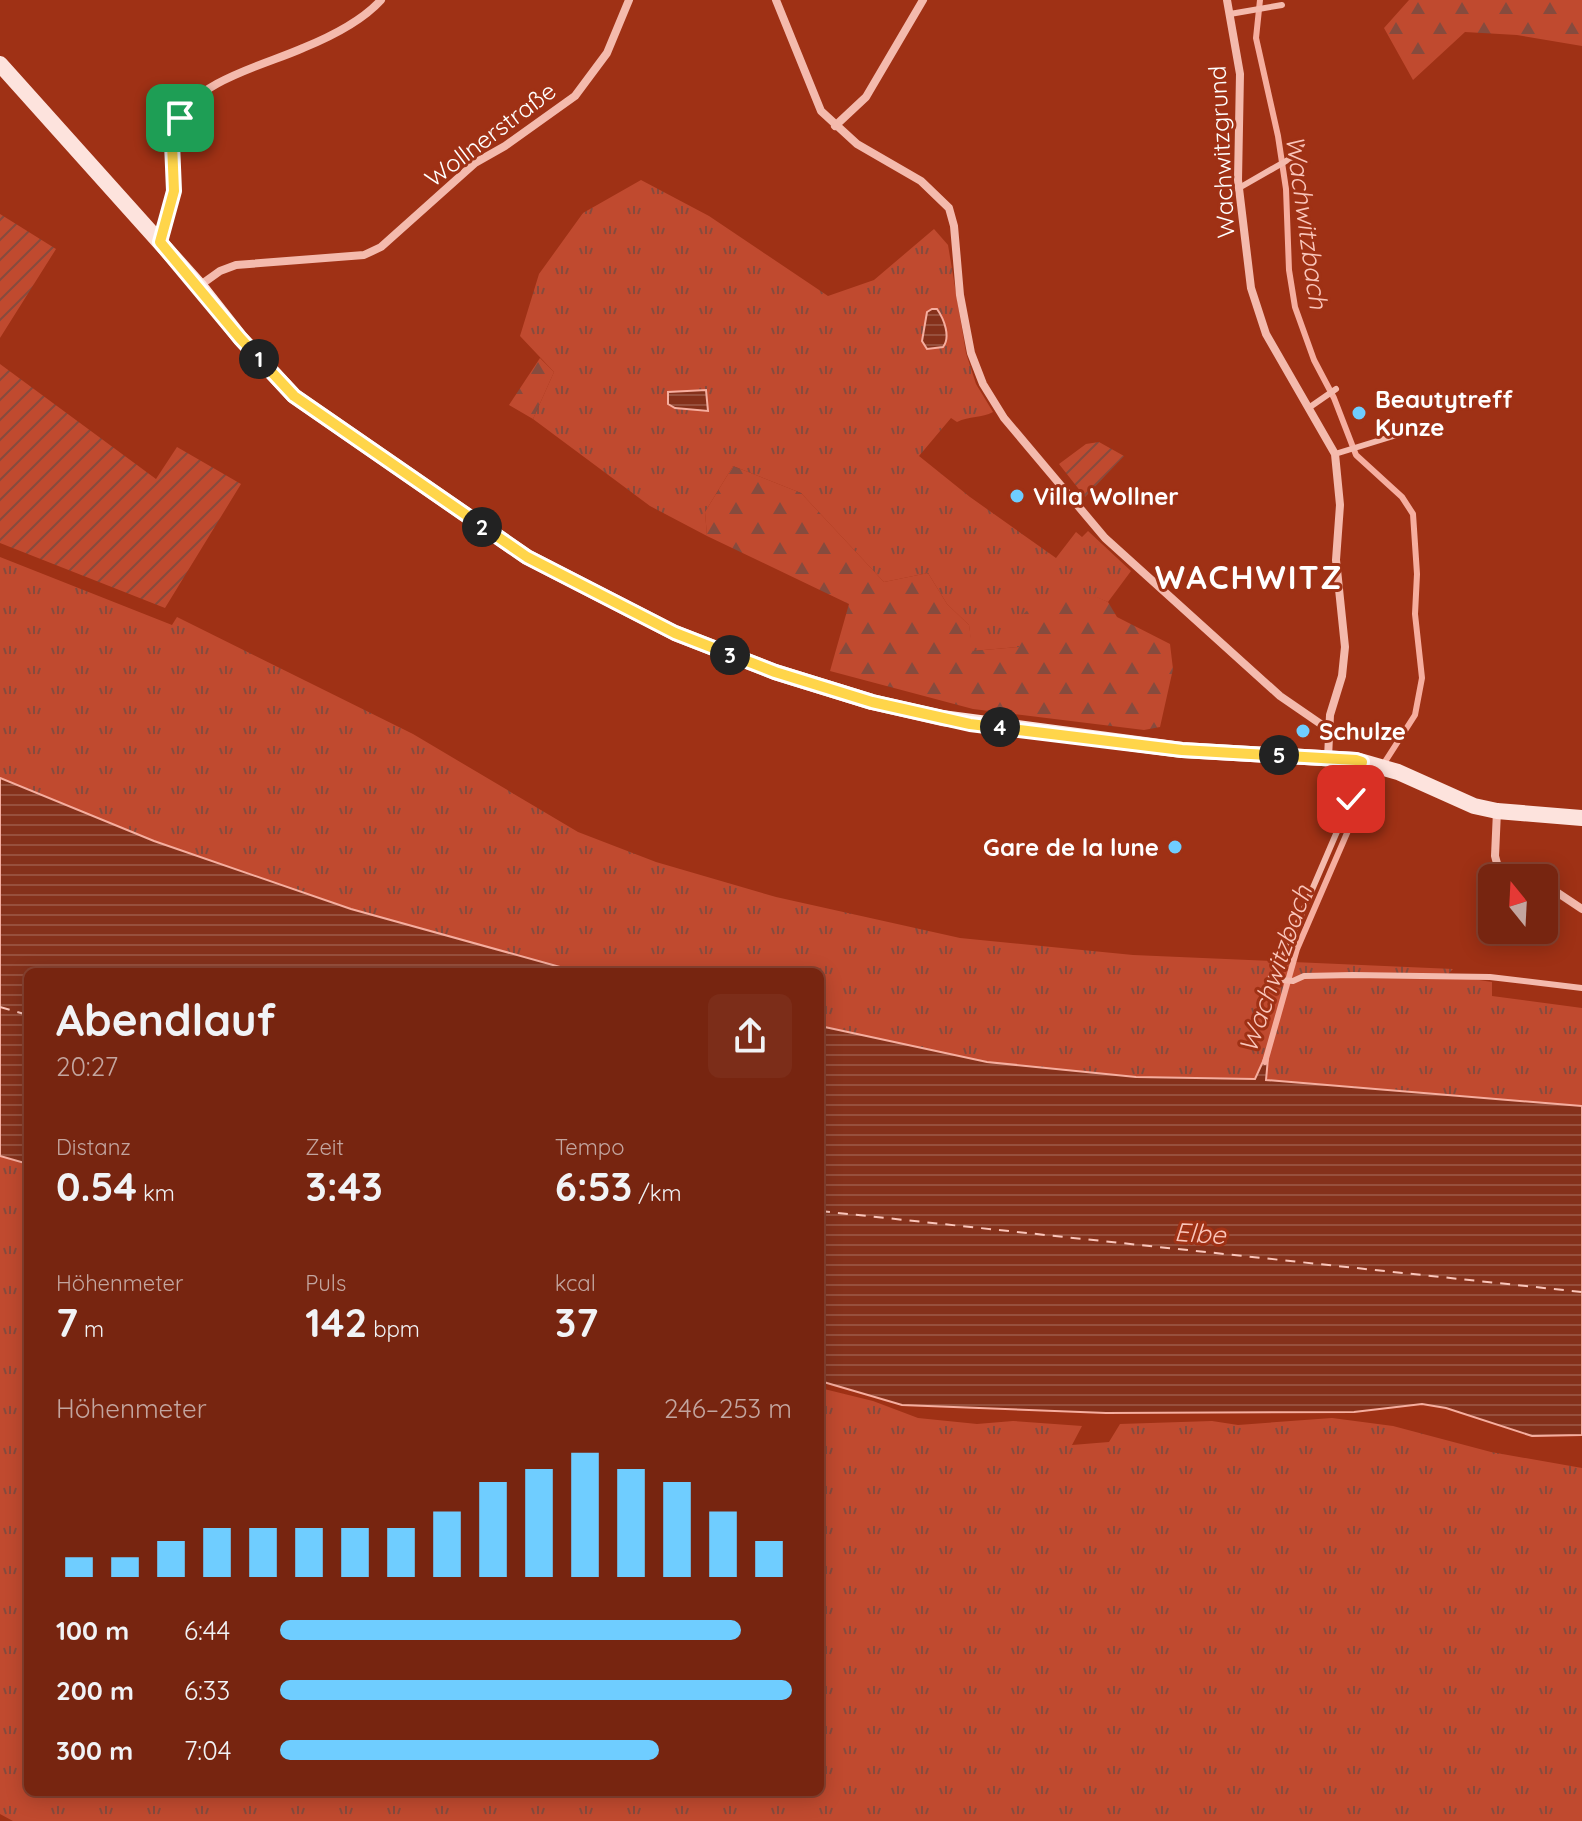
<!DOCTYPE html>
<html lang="de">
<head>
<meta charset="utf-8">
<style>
  body { margin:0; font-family:Quicksand,sans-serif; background:#7c2d19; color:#f1f3f6; height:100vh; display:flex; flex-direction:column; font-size:30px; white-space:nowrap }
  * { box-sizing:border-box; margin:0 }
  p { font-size:26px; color:#c3a59f }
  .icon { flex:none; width:44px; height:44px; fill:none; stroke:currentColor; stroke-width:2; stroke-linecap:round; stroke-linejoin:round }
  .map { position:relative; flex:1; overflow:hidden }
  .details { position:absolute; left:24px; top:968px; width:800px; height:828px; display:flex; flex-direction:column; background:#772510; border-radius:12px; box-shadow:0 4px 20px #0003,0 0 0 2px #884230 }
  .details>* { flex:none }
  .needle { width:52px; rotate:342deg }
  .tools { position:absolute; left:1478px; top:864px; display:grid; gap:16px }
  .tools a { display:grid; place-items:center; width:80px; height:80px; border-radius:12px; background:#772510; box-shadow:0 4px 20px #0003,0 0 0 2px #884230; font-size:40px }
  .pin { position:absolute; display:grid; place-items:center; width:68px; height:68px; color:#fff; margin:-34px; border-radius:16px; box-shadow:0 4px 12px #0006 }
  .km { position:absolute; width:40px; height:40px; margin:-20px; border-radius:50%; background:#222; color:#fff; font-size:22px; line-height:40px; text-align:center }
  .round { display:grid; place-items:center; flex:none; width:84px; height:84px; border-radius:12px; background:#7c2d19 }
  .summary { display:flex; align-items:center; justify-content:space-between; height:136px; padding:0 32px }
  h1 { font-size:44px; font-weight:800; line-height:60px }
  .figures { display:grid; grid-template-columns:repeat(3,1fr); gap:12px; height:136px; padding:8px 32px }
  .figures div { display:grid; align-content:center }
  .figures b { font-size:40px; font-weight:800 }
  .figures small { font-size:22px; font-weight:400 }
  .figures p { font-size:22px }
  .chart { height:224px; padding:16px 32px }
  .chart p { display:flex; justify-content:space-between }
  .chart svg { width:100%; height:144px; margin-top:8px; stroke:#6fcdff; stroke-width:6 }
  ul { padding:0 32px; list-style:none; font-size:26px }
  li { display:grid; grid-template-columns:128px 96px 1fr; align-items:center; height:60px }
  li i { height:20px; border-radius:10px; background:#6fcdff }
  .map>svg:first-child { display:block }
  .grass { fill:url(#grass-tufts) }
  .forest { fill:url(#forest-firs) }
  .garden { fill:url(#garden-furrows) }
  .water { fill:url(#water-rules); stroke:#f6ae9f; stroke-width:2 }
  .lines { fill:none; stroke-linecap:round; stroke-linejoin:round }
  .stream { stroke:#f6ae9f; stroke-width:6 }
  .ferry { stroke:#fac5ba; stroke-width:2; stroke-dasharray:10 8; stroke-linecap:butt }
  .service { stroke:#f4baad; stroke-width:6 }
  .minor { stroke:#f4baad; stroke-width:8 }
  .secondary { stroke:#fde3dd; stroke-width:16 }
  .route-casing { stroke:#fff; stroke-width:16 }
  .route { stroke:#ffd54a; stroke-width:10 }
  .poi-dot { fill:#6fcdff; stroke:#9f3115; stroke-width:3 }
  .labels { text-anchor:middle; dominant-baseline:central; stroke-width:6; stroke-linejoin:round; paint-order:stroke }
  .street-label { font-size:24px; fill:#fff; stroke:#9f3115 }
  .poi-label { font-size:24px; font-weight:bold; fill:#fff; stroke:#9f3115; text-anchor:start }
  .water-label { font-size:26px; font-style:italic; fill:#fac5ba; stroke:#9f3115 }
  .district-label { font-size:32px; font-weight:bold; letter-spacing:2px; fill:#fff; stroke:#9f3115 }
</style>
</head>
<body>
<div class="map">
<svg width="1582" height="1821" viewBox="0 0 1582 1821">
  <defs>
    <pattern id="grass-tufts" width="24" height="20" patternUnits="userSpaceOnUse" patternTransform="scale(2)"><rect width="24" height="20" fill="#c04a2f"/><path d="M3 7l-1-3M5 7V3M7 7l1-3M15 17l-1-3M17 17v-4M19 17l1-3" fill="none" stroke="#864b3e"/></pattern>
    <pattern id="forest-firs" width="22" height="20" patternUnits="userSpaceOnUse" patternTransform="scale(2)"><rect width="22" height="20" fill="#c04a2f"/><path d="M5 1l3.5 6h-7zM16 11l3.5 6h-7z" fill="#864b3e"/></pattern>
    <pattern id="garden-furrows" width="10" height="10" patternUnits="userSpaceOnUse" patternTransform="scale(2)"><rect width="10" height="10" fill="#c04a2f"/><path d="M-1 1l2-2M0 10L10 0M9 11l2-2" fill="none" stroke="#864b3e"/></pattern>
    <pattern id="water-rules" width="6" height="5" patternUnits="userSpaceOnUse" patternTransform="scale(2)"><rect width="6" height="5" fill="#85311b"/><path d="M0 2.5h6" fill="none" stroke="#97503d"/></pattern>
  </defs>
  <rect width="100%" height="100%" fill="#9f3115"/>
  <!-- grass -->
  <path class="grass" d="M641 180 709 216 828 296 874 280 934 229 948 245 966 353 976 384 993 412C982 418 969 416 957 422L951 418 919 456 970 497 1056 558 1076 532 1082 537 1088 531 1131 571 1108 602 1096 597 1019 647 972 651 969 625 947 604 928 573 884 582 801 493 733 466 705 512 707 536 650 506 533 419 554 372 520 336 539 274 583 213Z
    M0 557 172 625 177 617 413 734 578 832 656 862 776 897 960 938 1133 955 1453 969 1447 975 1492 982V996L1582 1008V1106L1265 1080 1268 1058 1266 1057 1255 1079 1136 1077 987 1062 820 1026V972H578L351 909 154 841 0 778Z
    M0 1156 28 1164V1792H820V1388L873 1401 918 1418 977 1424 1013 1421 1082 1426 1072 1445 1109 1442 1120 1424 1212 1421 1238 1425 1332 1418 1393 1426 1491 1452 1582 1468V1821H13L0 1814Z"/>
  <!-- forest -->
  <path class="forest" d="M1409 0H1582V46L1517 35 1465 32 1413 80 1384 28Z
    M540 358 554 372 533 419 509 405Z
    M733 466 801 493 884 582 928 573 947 604 969 625 973 651 1019 647 1017 620 1034 604 1065 598 1097 597 1108 602 1117 617 1170 644 1173 669 1160 727 1144 730 973 709 830 671 849 604 707 536 705 512Z"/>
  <!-- garden -->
  <path class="garden" d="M0 214 56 249 0 338Z
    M0 364 156 479 177 447 241 484 165 608 0 543Z
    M1099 442 1124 456 1085 497 1059 464 1086 444Z"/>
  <!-- water -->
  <path class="water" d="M932 309H937C944 319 951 337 943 347L927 349 922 341 927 312Z
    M706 390 708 411 675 408 668 404V392Z
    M0 778 154 841 351 909 578 972H28V1164L0 1156Z
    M820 1026 987 1062 1136 1077 1255 1079 1265 1057 1268 1058 1266 1080 1582 1106V1435L1532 1436 1446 1408 1422 1404 1354 1412 1106 1413 902 1405 820 1381Z"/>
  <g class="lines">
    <!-- stream -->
    <path class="stream" d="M1260 0 1256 38 1278 136 1286 189 1289 270 1295 307 1314 360 1334 398 1356 455 1402 497 1413 514 1417 574 1415 614 1422 678 1415 715 1363 796 1297 949 1265 1062"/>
    <!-- ferry -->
    <path class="ferry" d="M0 1007 28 1015
      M820 1211 1582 1292"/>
    <!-- service -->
    <path class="service" d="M1230 14 1282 5
      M1239 188 1293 157 1302 144
      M1310 407 1336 389
      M1335 454 1400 434
      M1361 765 1351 799 1281 962 1270 979 1293 981 1304 976 1353 975 1490 977 1582 988"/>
    <!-- minor -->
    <path class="minor" d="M776 0 821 111 857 144 921 181 949 208 954 226 960 295 971 353 983 384 1004 418 1105 538 1280 696 1328 729
      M1227 0 1240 74 1238 180 1251 288 1266 334 1335 454 1340 505 1336 560 1345 647 1342 676 1330 715 1328 758
      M835 126 866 97 923 0
      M160 241C165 224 174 205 174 187 175 164 171 144 179 121 194 81 268 64 303 48 330 37 361 22 381 0
      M199 286 220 271 236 265 364 255 381 247 475 163 505 146 575 96 607 53 629 0
      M1497 811 1495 856 1498 867 1516 878
      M1544 887 1555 891 1582 909"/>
    <!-- secondary -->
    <path class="secondary" d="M0 64 199 286 240 338 294 396 527 557 675 633 775 672 872 702 942 718 1182 750 1356 760 1398 772 1474 806 1497 811 1582 818"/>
  </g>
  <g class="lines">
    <!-- route casing -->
    <g class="route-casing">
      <path id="route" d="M180 118 172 143 174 191 160 242 240 338 294 396 527 557 675 633 775 672 872 702 970 724 1182 750 1356 760 1362 762 1351 799"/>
    </g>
    <!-- route -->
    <use href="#route" class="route"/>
  </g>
  <!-- markers -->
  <g class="poi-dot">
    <circle cx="1359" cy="413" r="8"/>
    <circle cx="1017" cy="496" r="8"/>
    <circle cx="1303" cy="731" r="8"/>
    <circle cx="1175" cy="847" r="8"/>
  </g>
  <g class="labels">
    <!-- street labels -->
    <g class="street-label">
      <text transform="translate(490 134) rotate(-37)">Wollnerstraße</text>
      <text transform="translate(1221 152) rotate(-93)">Wachwitzgrund</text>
    </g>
    <!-- poi labels -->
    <g class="poi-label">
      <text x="1375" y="399">Beautytreff<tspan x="1375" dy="28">Kunze</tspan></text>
      <text x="1033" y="496">Villa Wollner</text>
      <text x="1319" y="731">Schulze</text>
      <text x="1159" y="847" text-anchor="end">Gare de la lune</text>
    </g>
    <!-- water labels -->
    <g class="water-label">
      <text transform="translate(1307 222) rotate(82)">Wachwitzbach</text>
      <text transform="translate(1275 969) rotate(-71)">Wachwitzbach</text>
      <text transform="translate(1200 1233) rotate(4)">Elbe</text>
    </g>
    <!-- district labels -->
    <g class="district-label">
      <text x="1249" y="577">WACHWITZ</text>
    </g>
  </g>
</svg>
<div class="tools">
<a><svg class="needle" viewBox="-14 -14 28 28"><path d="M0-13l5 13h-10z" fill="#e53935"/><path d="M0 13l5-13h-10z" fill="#c3a59f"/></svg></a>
</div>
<div class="pin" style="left:180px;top:118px;background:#1e9e55"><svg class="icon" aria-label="arrive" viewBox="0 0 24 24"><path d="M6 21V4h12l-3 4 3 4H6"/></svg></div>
<div class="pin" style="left:1351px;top:799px;background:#d93025"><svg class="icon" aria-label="check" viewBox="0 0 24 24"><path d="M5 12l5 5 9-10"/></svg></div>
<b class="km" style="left:259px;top:359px">1</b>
<b class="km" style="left:482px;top:527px">2</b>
<b class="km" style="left:730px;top:655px">3</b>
<b class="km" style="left:1000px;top:727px">4</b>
<b class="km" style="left:1279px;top:755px">5</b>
<section class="details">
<div class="summary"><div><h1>Abendlauf</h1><p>20:27</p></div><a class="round"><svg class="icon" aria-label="share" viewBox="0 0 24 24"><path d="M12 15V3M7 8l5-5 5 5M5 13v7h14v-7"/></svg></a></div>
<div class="figures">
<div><p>Distanz</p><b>0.54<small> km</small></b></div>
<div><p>Zeit</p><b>3:43</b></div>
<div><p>Tempo</p><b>6:53<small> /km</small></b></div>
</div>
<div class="figures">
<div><p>Höhenmeter</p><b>7<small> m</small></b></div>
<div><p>Puls</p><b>142<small> bpm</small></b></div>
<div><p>kcal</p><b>37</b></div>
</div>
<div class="chart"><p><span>Höhenmeter</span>246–253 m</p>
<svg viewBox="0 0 160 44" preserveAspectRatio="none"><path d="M5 44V38M15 44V38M25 44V33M35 44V29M45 44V29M55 44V29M65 44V29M75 44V29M85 44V24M95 44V15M105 44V11M115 44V6M125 44V11M135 44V15M145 44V24M155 44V33"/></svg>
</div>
<ul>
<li><b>100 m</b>6:44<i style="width:90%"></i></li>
<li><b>200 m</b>6:33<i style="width:100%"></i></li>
<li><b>300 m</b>7:04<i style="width:74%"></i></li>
</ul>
</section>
</div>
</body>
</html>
